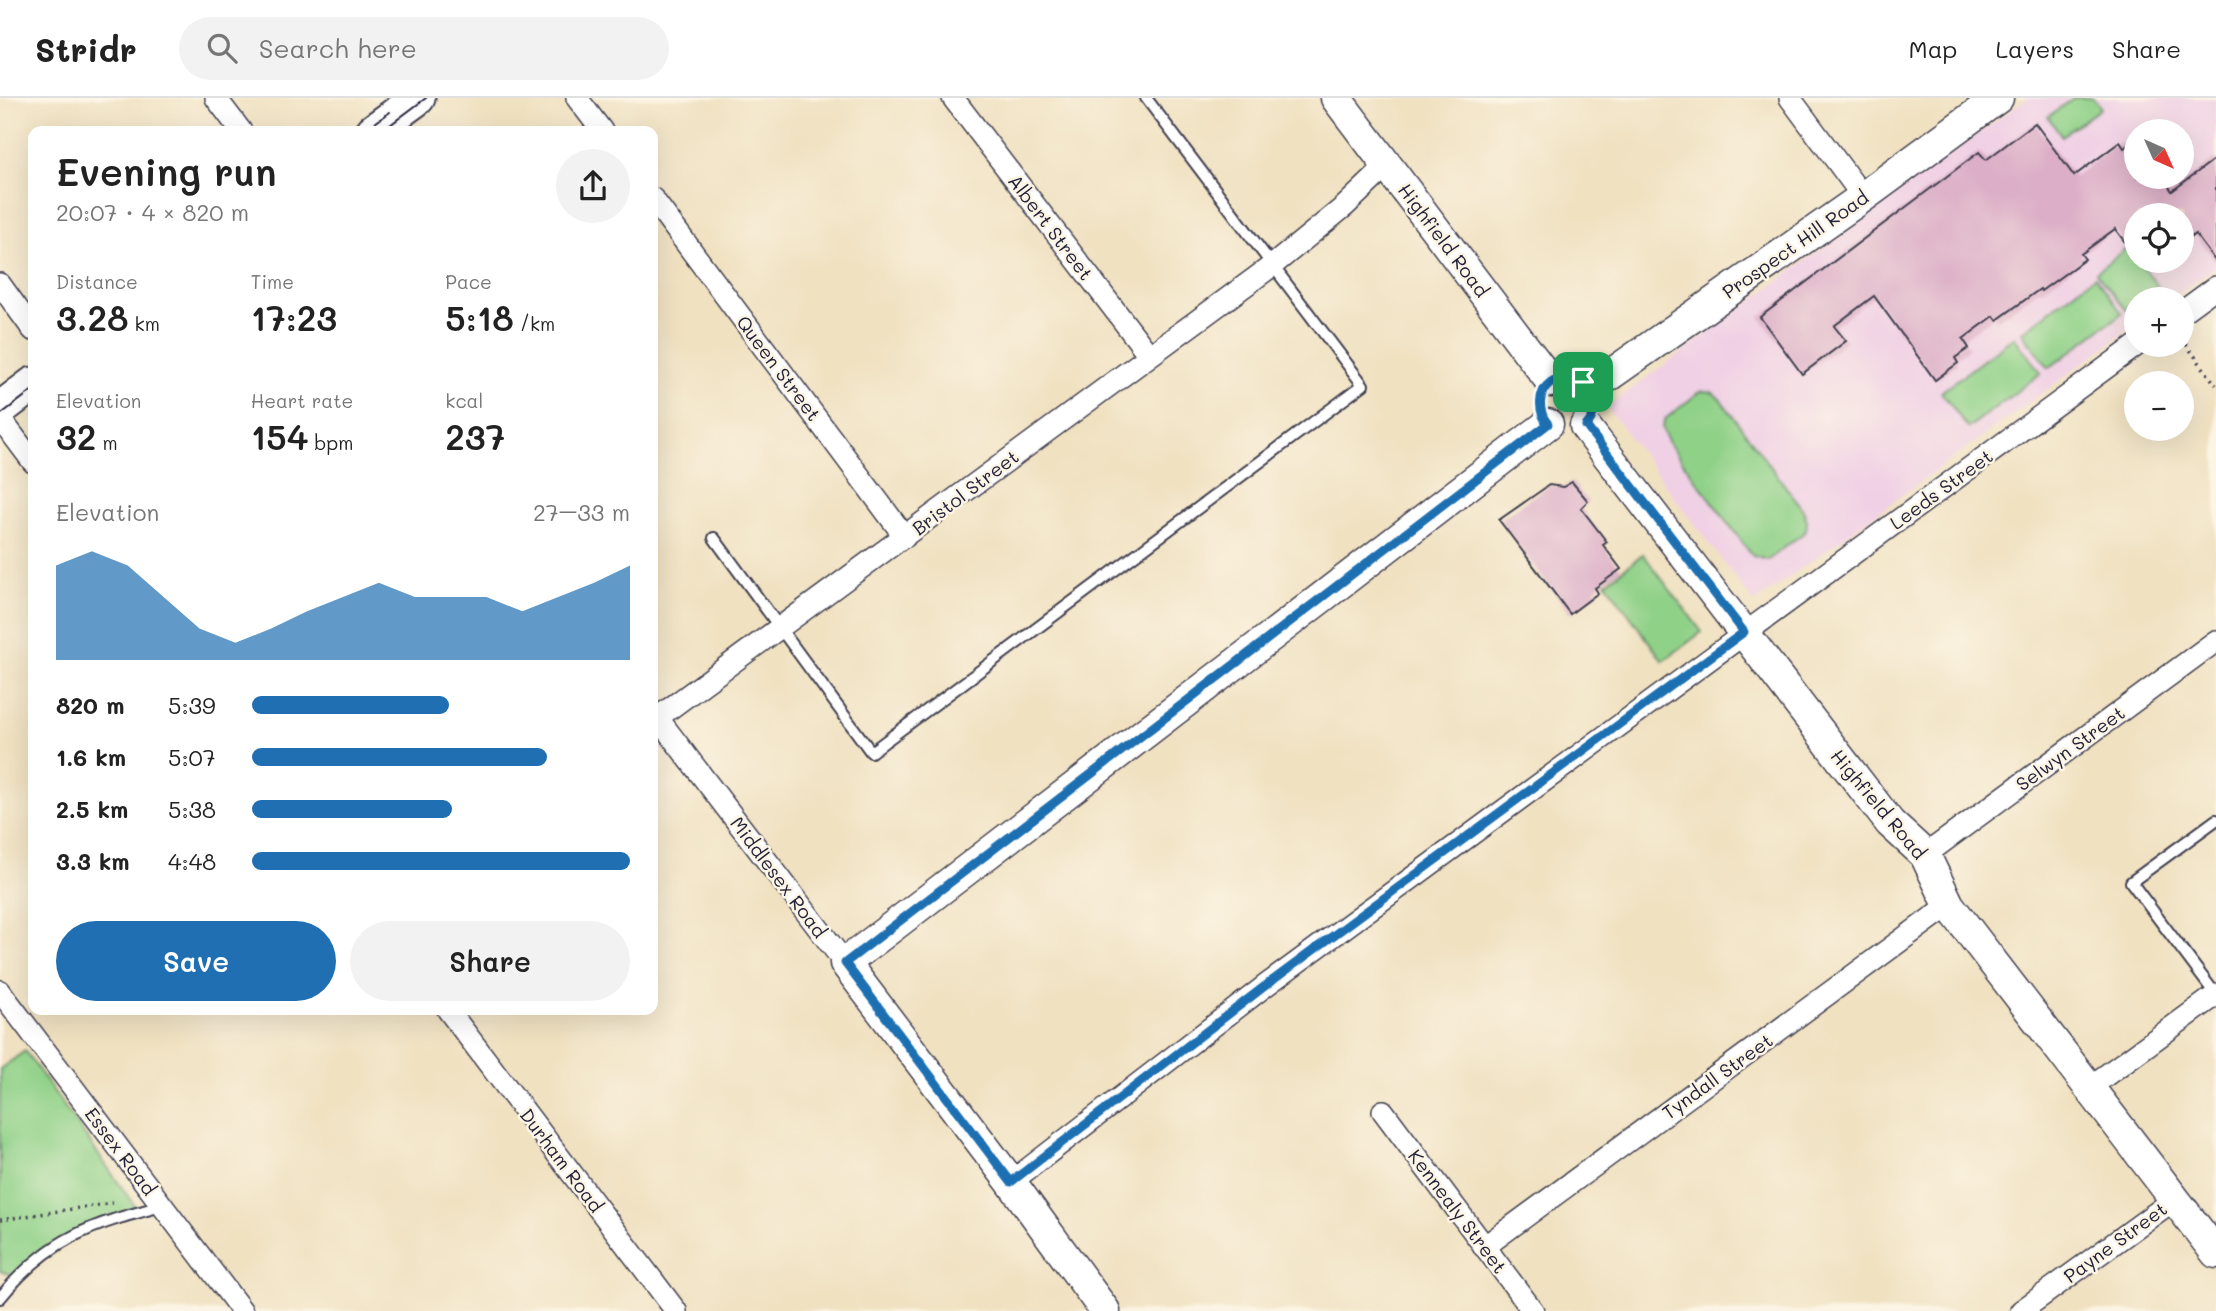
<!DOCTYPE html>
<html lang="en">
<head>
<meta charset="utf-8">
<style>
  body { margin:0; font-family:Mali,sans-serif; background:#f2f2f2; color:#222; height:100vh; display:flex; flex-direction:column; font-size:26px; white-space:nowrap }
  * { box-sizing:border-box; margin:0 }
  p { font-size:23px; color:#767676 }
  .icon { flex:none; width:38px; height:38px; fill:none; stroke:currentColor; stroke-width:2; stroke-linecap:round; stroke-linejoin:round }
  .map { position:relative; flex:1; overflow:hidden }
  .drawer { position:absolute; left:28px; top:28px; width:630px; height:889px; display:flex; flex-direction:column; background:#fff; border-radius:14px; box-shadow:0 7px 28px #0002 }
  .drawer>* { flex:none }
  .needle { width:46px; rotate:135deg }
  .tools { position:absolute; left:2124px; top:21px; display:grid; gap:14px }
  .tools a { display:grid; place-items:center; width:70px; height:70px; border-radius:50%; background:#fff; box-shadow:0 7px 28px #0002; font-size:35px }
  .pin { position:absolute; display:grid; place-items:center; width:60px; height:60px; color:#fff; margin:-30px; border-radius:14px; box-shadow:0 4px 10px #0006 }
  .round { display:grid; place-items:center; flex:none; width:74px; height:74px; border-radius:37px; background:#f2f2f2 }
  .overview { display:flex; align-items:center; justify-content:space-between; height:119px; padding:0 28px }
  h1 { font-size:38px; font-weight:600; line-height:52px }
  .metrics { display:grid; grid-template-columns:repeat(3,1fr); gap:10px; height:119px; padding:7px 28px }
  .metrics div { display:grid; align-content:center }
  .metrics b { font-size:35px; font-weight:600 }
  .metrics small { font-size:19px; font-weight:400 }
  .metrics p { font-size:19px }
  .chart { height:196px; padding:14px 28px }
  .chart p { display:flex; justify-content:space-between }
  .chart svg { width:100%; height:126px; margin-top:7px; fill:#1f6fb2; opacity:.7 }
  .cta { display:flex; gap:14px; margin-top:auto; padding:14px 28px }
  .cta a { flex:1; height:80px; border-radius:42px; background:#1f6fb2; color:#fff; font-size:28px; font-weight:600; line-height:80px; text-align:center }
  .cta a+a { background:#f2f2f2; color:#222 }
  ul { padding:0 28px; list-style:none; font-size:23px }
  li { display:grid; grid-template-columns:112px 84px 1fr; align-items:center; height:52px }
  li i { height:18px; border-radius:9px; background:#1f6fb2 }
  header { display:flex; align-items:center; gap:42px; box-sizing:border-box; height:98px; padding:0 35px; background:#fff; border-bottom:2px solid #e0e0e0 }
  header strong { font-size:33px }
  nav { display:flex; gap:38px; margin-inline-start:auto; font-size:24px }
  .search { width:490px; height:63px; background:#f2f2f2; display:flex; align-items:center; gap:18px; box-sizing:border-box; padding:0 24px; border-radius:38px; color:#767676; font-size:26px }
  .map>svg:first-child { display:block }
  .built { fill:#f0d0e5; fill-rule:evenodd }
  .green { fill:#90d188; stroke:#597a62; stroke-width:2 }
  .building { fill:#dcaec7 }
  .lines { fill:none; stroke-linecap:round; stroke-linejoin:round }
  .lane-casing { stroke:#413f4f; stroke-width:14 }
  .street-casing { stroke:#413f4f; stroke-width:24 }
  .secondary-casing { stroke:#413f4f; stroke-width:33 }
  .primary-casing { stroke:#413f4f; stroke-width:37 }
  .path { stroke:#413f4f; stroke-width:3.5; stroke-dasharray:2 5; stroke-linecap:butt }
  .lane { stroke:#fff; stroke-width:10 }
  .street { stroke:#fff; stroke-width:21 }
  .secondary { stroke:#fff; stroke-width:30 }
  .primary { stroke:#fff; stroke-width:33 }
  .tram { stroke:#22223b; stroke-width:2 }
  .route-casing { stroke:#fff; stroke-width:14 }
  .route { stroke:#1f6fb2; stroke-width:9 }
  .labels { text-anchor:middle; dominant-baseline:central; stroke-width:5; stroke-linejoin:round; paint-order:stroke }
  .street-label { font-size:19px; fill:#22223b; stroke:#fcf5e5 }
</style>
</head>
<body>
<header>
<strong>Stridr</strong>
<div class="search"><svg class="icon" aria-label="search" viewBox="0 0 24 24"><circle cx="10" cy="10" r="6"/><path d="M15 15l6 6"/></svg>Search here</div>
<nav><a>Map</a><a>Layers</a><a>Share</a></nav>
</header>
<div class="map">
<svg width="2216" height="1213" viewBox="0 0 2216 1213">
  <rect width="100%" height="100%" fill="#fcf5e5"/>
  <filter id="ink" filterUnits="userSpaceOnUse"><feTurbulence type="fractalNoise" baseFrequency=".0143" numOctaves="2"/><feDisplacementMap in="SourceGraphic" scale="14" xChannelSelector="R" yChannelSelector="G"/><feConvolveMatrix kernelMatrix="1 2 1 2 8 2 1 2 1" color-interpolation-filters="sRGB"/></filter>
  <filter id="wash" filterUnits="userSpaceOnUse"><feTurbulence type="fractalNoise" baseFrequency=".00686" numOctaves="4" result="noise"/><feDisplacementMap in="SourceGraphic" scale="28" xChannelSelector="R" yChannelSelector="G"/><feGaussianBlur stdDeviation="1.57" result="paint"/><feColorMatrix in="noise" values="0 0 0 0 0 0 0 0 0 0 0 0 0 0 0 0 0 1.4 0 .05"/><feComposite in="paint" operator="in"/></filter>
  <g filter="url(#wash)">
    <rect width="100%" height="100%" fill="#f0e1c1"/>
    <!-- built -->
    <path class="built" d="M2027 0H2216V169L2171 201H2137V226L1754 505 1607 309ZM2137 33H2182V79H2137ZM2137 117H2182V163H2137Z"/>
    <!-- green -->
    <path class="green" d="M2073 0H2093L2101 10 2062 38 2048 19Z
      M2128 149 2158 188 2137 201 2126 212 2096 174Z
      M2095 178 2122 215 2049 270 2022 234Z
      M2014 239 2041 275 1968 330 1941 294Z
      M1701 293 1712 294 1721 302 1803 412 1807 422 1806 433 1768 462 1753 458 1748 452 1668 344 1662 330 1665 321Z
      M1643 456 1702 534 1663 563 1606 485Z
      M25 953 139 1114 92 1128 17 1179 0 1173V971Z"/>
    <g id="blocks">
      <!-- building -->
      <path class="building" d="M2035 25 2074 78 2120 44 2124 50 2137 40V79H2162L2172 93 2216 60V164L2195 136 2182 146V117H2137V160L2115 131 2081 156 2085 161 2041 193 2040 191 1997 222 1994 218 1963 241 1969 250 1955 260 1958 265 1935 282 1874 198 1834 228 1846 243 1802 276 1760 219 1979 54 1986 62Z
        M1572 384 1588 403 1581 410 1607 444 1603 447 1621 471 1595 490 1598 495 1570 516 1499 422 1549 387 1563 389Z"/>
    </g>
  </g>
  <g filter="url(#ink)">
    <use href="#blocks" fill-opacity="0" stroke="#413f4f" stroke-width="2"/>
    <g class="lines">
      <!-- lane casing -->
      <g class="lane-casing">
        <path id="lane" d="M714 440 871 654 1363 287 1146 0
          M2216 722 2131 784 2216 897
          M0 1200C49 1140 90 1127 162 1108"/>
      </g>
      <!-- street casing -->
      <g class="street-casing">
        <path id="street" d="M216 0 241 33
          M577 0 602 33
          M953 0 1149 257
          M1790 0 1863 99
          M653 101 905 439
          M0 186 33 232
          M2182 214 2216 189
          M0 320 33 364
          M653 614 845 865
          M657 620 1273 167 1345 108 1387 68
          M1925 757 2216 543
          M0 893 242 1213
          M448 912 676 1213
          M2090 989 2216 897
          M1383 1013 1533 1213
          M1011 1084 1265 888 2137 247
          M1484 1149 1949 807
          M2021 1213 2175 1101"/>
      </g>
      <!-- secondary casing -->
      <g class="secondary-casing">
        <path id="secondary" d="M1336 0 1551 284
          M1590 291 1863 99 1998 0
          M1585 328 1890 725 1925 757 1949 807 2216 1155
          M1105 1213 1011 1084 845 865 1548 326"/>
      </g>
      <!-- primary casing -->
      <g class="primary-casing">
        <path id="primary" d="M373 33 418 0
          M0 311 33 286"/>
      </g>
      <!-- path -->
      <path class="path" d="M2182 241 2216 287
        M0 1122 112 1105"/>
      <!-- lane -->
      <use href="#lane" class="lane"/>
      <!-- street -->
      <use href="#street" class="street"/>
      <!-- secondary -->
      <use href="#secondary" class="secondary"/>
      <!-- primary -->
      <use href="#primary" class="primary"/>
      <!-- tram -->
      <path class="tram" d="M364 33 390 14
        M382 33 426 0
        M0 317 33 292"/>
    </g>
  </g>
  <g class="lines" filter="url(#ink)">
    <!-- route casing -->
    <g class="route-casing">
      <path id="route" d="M1568 279C1594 282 1603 309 1586 328L1744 534 1265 888 1011 1084 845 865 1548 326C1538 314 1537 294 1551 284 1556 280 1563 280 1568 279Z"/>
    </g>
    <!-- route -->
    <use href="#route" class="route"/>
  </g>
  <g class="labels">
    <!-- street labels -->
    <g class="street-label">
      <text transform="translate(1051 129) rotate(53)">Albert Street</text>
      <text transform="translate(1444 142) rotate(53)">Highfield Road</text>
      <text transform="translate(1795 146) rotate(-35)">Prospect Hill Road</text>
      <text transform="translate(779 270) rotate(53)">Queen Street</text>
      <text transform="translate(1941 391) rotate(-36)">Leeds Street</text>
      <text transform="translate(965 394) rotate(-37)">Bristol Street</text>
      <text transform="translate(2070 650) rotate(-36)">Selwyn Street</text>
      <text transform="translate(1879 706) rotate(50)">Highfield Road</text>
      <text transform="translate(779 779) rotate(53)">Middlesex Road</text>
      <text transform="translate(1717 978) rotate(-36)">Tyndall Street</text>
      <text transform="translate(121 1053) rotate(53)">Essex Road</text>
      <text transform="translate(562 1062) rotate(53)">Durham Road</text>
      <text transform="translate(1458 1113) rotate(53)">Kennealy Street</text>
      <text transform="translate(2115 1144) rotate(-36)">Payne Street</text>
    </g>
  </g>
</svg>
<div class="tools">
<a><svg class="needle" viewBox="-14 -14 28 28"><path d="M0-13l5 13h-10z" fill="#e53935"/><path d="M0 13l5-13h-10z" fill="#767676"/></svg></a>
<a><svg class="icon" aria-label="locate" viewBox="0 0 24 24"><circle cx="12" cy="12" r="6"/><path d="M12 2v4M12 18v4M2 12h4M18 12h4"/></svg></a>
<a>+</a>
<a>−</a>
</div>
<div class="pin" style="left:1583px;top:284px;background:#1e9e55"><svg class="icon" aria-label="arrive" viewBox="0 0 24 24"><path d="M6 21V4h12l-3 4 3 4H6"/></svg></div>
<section class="drawer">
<div class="overview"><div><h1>Evening run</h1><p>20:07 · 4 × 820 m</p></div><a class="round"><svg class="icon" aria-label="share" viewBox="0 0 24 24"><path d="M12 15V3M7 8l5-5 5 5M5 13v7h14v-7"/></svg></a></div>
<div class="metrics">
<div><p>Distance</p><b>3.28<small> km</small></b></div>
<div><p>Time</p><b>17:23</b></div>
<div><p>Pace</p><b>5:18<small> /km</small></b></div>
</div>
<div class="metrics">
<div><p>Elevation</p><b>32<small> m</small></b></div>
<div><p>Heart rate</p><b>154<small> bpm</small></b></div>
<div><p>kcal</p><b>237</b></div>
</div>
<div class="chart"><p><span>Elevation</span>27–33 m</p>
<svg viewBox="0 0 160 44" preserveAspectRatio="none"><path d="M0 44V11L10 6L20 11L30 22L40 33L50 38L60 33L70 27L80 22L90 17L100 22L110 22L120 22L130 27L140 22L150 17L160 11V44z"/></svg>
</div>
<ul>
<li><b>820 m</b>5:39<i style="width:52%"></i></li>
<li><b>1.6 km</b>5:07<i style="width:78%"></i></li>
<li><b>2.5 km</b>5:38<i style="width:53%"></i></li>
<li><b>3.3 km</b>4:48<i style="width:100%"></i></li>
</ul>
<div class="cta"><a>Save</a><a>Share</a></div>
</section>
</div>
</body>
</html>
